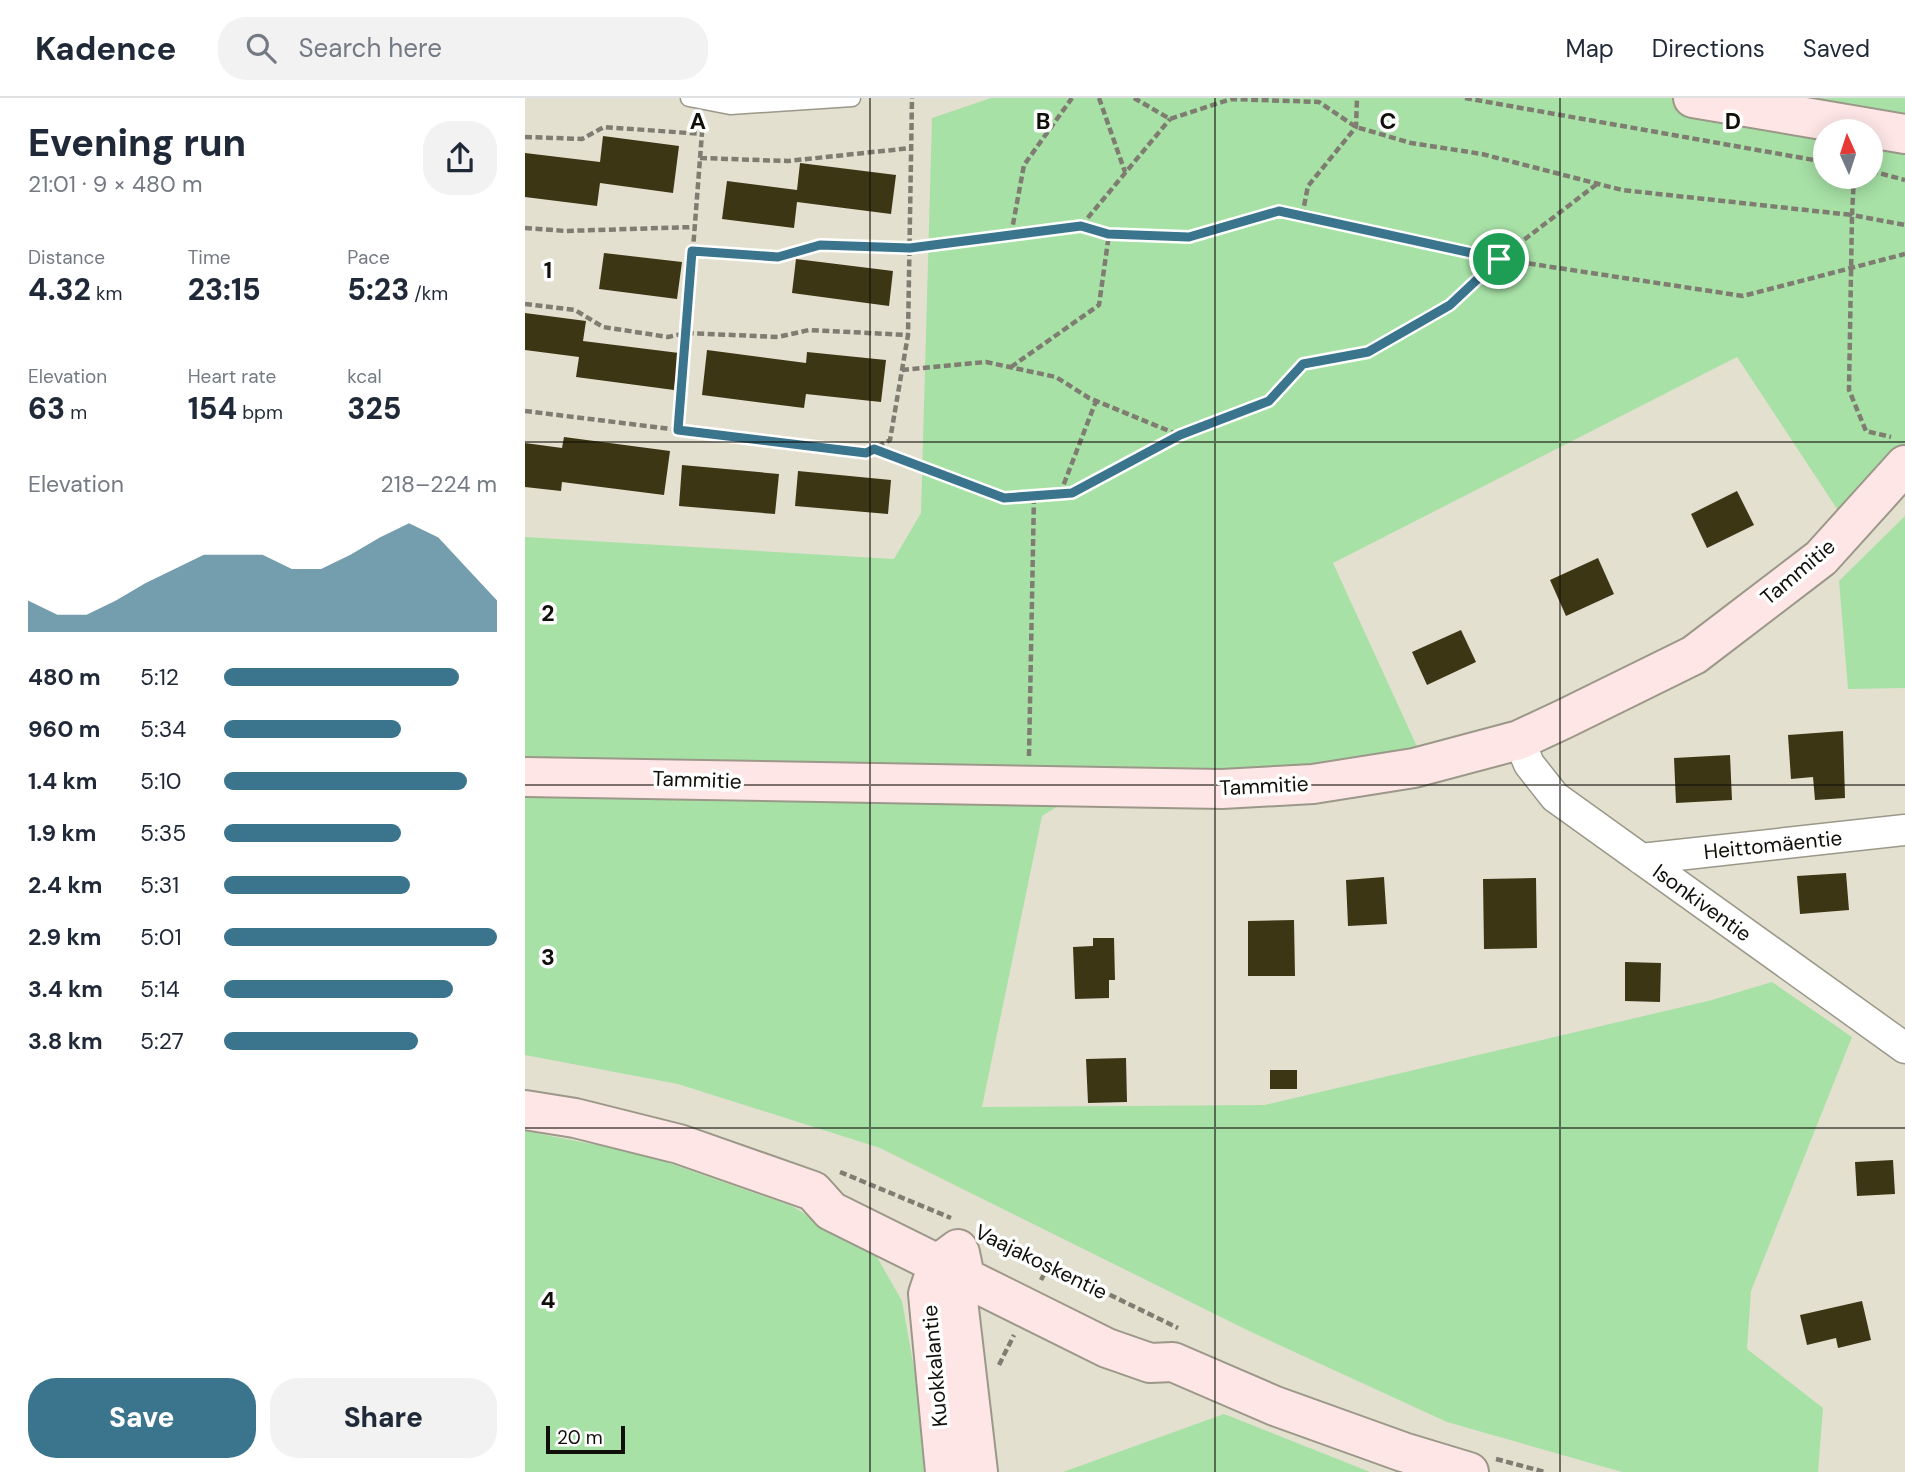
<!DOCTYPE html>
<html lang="en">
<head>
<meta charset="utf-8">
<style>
  body { margin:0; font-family:"DM Sans",sans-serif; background:#f2f2f3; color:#1f2937; height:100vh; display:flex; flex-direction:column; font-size:26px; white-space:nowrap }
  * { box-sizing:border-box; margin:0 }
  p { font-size:23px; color:#747a83 }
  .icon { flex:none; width:38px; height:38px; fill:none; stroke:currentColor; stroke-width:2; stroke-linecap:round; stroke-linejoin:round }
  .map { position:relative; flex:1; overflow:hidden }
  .sheet { display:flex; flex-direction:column; background:#fff; width:525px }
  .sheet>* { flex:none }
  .needle { width:46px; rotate:357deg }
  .fabs { position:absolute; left:1288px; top:21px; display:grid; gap:14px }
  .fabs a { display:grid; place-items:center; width:70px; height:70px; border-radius:50%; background:#fff; box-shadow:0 4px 18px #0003; font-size:35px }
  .scale { position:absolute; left:21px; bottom:18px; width:79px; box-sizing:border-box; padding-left:7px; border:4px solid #100f09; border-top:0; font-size:19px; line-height:24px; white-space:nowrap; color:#100f09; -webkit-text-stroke:5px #fff; paint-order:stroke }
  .pin { position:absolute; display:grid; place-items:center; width:60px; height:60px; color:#fff; margin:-30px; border:4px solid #fff; border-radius:50%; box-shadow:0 2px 7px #0007 }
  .round { display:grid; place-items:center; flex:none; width:74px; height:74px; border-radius:28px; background:#f2f2f3 }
  .headline { display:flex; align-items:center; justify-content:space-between; height:119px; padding:0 28px }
  h1 { font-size:38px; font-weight:800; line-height:52px }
  .figures { display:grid; grid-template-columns:repeat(3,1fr); gap:10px; height:119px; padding:7px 28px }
  .figures div { display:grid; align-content:center }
  .figures b { font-size:30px; font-weight:800 }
  .figures small { font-size:19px; font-weight:400 }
  .figures p { font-size:19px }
  .chart { height:196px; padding:14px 28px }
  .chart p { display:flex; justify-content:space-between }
  .chart svg { width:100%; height:126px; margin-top:7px; fill:#3a748d; opacity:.7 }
  .cta { display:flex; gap:14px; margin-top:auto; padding:14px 28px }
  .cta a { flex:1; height:80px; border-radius:28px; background:#3a748d; color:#fff; font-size:28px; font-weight:800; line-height:80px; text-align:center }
  .cta a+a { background:#f2f2f3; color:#1f2937 }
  ul { padding:0 28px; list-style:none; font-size:23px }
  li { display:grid; grid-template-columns:112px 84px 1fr; align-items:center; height:52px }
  li i { height:18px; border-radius:9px; background:#3a748d }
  header { display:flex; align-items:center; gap:42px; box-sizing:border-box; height:98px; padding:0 35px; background:#fff; border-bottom:2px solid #e0e1e3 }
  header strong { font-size:33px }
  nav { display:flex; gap:38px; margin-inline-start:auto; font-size:24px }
  .search { width:490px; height:63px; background:#f2f2f3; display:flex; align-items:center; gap:18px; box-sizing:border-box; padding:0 24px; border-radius:28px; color:#747a83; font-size:26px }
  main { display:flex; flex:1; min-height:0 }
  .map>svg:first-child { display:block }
  .green { fill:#a7e1a6; fill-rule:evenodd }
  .building { fill:#3d3615 }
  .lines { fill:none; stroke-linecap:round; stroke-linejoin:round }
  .lane-casing { stroke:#9b9889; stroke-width:19 }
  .street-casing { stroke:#9b9889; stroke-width:33 }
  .secondary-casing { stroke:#9b9889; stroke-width:42 }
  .path { stroke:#7f7d71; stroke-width:4.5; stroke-dasharray:7 3.5; stroke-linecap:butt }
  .lane { stroke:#fff; stroke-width:16 }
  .street { stroke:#fff; stroke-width:30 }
  .secondary { stroke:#fee6e6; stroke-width:38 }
  .route-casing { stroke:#fff; stroke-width:14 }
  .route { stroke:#3a748d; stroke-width:9 }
  .grid { fill:none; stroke:#100f09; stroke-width:2; stroke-opacity:0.55 }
  .labels { text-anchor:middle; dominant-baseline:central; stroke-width:7; stroke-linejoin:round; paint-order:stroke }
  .street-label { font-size:21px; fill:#100f09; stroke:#fff }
  .grid-label { font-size:23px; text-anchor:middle; font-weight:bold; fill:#100f09; stroke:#fff; stroke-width:7; stroke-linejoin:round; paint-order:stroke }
</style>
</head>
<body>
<header>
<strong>Kadence</strong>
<div class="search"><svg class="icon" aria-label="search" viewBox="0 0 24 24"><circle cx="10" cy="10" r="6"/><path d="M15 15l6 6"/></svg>Search here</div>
<nav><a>Map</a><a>Directions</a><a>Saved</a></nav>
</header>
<main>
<section class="sheet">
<div class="headline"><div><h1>Evening run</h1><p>21:01 · 9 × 480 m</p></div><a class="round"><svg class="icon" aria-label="share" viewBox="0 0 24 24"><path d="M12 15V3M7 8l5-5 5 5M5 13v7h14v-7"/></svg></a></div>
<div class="figures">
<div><p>Distance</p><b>4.32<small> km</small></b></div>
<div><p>Time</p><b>23:15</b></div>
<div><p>Pace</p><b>5:23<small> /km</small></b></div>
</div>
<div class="figures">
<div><p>Elevation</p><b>63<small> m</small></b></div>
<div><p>Heart rate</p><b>154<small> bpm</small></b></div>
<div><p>kcal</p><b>325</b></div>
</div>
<div class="chart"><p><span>Elevation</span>218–224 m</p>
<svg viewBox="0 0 160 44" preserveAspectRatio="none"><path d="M0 44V33L10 38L20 38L30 33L40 27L50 22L60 17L70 17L80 17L90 22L100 22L110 17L120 11L130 6L140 11L150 22L160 33V44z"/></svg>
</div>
<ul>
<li><b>480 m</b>5:12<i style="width:86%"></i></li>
<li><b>960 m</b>5:34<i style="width:65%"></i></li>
<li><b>1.4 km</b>5:10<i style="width:89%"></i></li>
<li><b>1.9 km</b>5:35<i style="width:65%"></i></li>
<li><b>2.4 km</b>5:31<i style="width:68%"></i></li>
<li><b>2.9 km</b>5:01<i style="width:100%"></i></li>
<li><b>3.4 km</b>5:14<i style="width:84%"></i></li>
<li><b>3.8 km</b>5:27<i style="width:71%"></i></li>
</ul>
<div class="cta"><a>Save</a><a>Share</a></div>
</section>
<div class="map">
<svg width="1380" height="1374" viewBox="0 0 1380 1374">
  <rect width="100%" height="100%" fill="#e3e0cf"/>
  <!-- green -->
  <path class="green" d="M466 0H1380V351L1316 417 1212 259 808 465 895 655 786 675 589 673 517 718 457 1009 740 1007 1187 902 1247 884 1327 939 1226 1193 1222 1251 1298 1310 1293 1374H1097L922 1324 724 1233 355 1050 153 986 0 957V439L369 461 396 415 407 20ZM1300 33H1346V79H1300Z
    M1380 418V590L1323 591 1314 483Z
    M0 1033 118 1056 267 1108 352 1159 377 1203 390 1276 399 1374H0Z
    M699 1316 845 1374H538Z"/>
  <!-- building -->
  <path class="building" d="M78 38 154 48 148 95 75 85 72 108 0 99V55L75 64Z
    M275 65 371 77 366 116 272 104 269 130 197 121 202 83 272 92Z
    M79 155 157 164 152 201 74 191Z
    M271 161 368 173 364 208 267 195Z
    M0 215 61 223 58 243 154 255 149 292 51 279 54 259 0 252Z
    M182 252 281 265 282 254 361 262 356 304 281 296 279 310 177 297Z
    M39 339 145 353 139 397 37 384 36 393 0 389V345L37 350Z
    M157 367 254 376 250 416 154 408Z
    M273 373 366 382 363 416 270 408Z
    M1212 393 1229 427 1182 450 1166 416Z
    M1073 460 1089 496 1041 518 1025 482Z
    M936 532 951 564 902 587 887 554Z
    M1318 633 1320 700 1290 702 1288 679 1266 681 1263 637Z
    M1205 657 1207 702 1151 705 1149 660Z
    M1321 775 1324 812 1275 816 1272 778Z
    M859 779 862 826 823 828 821 782Z
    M1011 780 1012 850 959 851 958 781Z
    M769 822 770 878H723V823Z
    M568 840H589L590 882H584V900L550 901 548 849 568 848Z
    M1100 864 1136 865 1135 904 1100 903Z
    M601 960 602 1004 563 1005 561 961Z
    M745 972H772V991H745Z
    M1368 1062 1370 1096 1332 1098 1330 1064Z
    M1337 1203 1346 1242 1313 1250 1311 1240 1282 1247 1275 1217Z"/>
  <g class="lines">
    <!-- lane casing -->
    <g class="lane-casing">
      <path id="lane" d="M164 0 205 8 327 0"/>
    </g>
    <!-- street casing -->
    <g class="street-casing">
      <path id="street" d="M994 642 1004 666 1030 699 1380 950
        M1116 761 1380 732"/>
    </g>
    <!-- secondary casing -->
    <g class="secondary-casing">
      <path id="secondary" d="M1168 0 1380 36
        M0 679 697 691 788 686 889 670 994 642 1039 621 1169 557 1296 460 1380 367
        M0 1012 50 1020 154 1046 288 1093 306 1113 582 1250 625 1265 648 1264 750 1308 878 1354 944 1374
        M435 1155 440 1179 432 1194 453 1374
        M420 1374 403 1196 413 1166 433 1151"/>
    </g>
    <!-- path -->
    <path class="path" d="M574 0 600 74
      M609 0 645 21 706 1 794 4 831 29 886 45 957 56 1097 92 1327 117 1324 292 1341 333 1366 339
      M940 0 1300 64
      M0 39 57 41 79 29 177 36
      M175 60 263 63 386 50
      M1346 73 1380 82
      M1329 79 1327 117 1380 127
      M777 118 783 88 831 29 832 0
      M556 128 645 21
      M0 130 40 133 169 129
      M486 137 499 67 547 0
      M167 153 253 159 294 147 385 150 556 128 584 136 664 139 754 113 974 161 1218 198 1380 156
      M0 206 50 212 78 229 143 239 161 235 253 239 284 232 383 237
      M486 269 574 207 584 136
      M377 272 461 264 531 279 564 300 654 337
      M0 313 341 355 365 342 383 237 387 0
      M154 332 178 22
      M349 351 479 400 547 395 655 337 744 303 778 266 843 254 925 207 974 161 1072 86
      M535 396 571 303
      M504 658 509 397
      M315 1074 426 1120
      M462 1137 653 1230
      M516 1182 524 1167
      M474 1267 489 1237
      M971 1361 1020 1374"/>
    <!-- lane -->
    <use href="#lane" class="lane"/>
    <!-- street -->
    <use href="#street" class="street"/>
    <!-- secondary -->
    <use href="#secondary" class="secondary"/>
  </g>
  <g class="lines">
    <!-- route casing -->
    <g class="route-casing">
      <path id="route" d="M754 113 974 161 925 207 843 254 778 266 744 303 655 337 547 395 479 400 349 351 341 355 153 332 167 153 253 159 295 147 385 150 556 128 583 136 664 139Z"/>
    </g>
    <!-- route -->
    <use href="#route" class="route"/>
  </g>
  <!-- grid -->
  <path class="grid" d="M345 0V1374M690 0V1374M1035 0V1374M0 344H1380M0 687H1380M0 1030H1380"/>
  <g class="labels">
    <!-- street labels -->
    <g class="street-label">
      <text transform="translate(1273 474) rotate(-40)">Tammitie</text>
      <text transform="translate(172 682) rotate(2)">Tammitie</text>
      <text transform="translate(739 688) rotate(-3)">Tammitie</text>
      <text transform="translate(1248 747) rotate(-6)">Heittomäentie</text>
      <text transform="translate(1177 805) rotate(36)">Isonkiventie</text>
      <text transform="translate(516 1164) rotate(26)">Vaajakoskentie</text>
      <text transform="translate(410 1268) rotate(-95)">Kuokkalantie</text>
    </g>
  </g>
  <g class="grid-label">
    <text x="173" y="31">A</text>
    <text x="518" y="31">B</text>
    <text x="863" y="31">C</text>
    <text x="1208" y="31">D</text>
    <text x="23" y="180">1</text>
    <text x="23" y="523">2</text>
    <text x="23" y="867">3</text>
    <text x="23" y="1210">4</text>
  </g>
</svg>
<div class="fabs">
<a><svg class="needle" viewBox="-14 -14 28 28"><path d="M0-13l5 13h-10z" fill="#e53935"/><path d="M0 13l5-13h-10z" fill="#747a83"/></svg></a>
</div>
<div class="scale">20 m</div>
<div class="pin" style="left:974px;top:161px;background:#1e9e55"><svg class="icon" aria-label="arrive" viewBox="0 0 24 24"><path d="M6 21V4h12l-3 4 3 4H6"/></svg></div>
</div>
</main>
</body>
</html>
